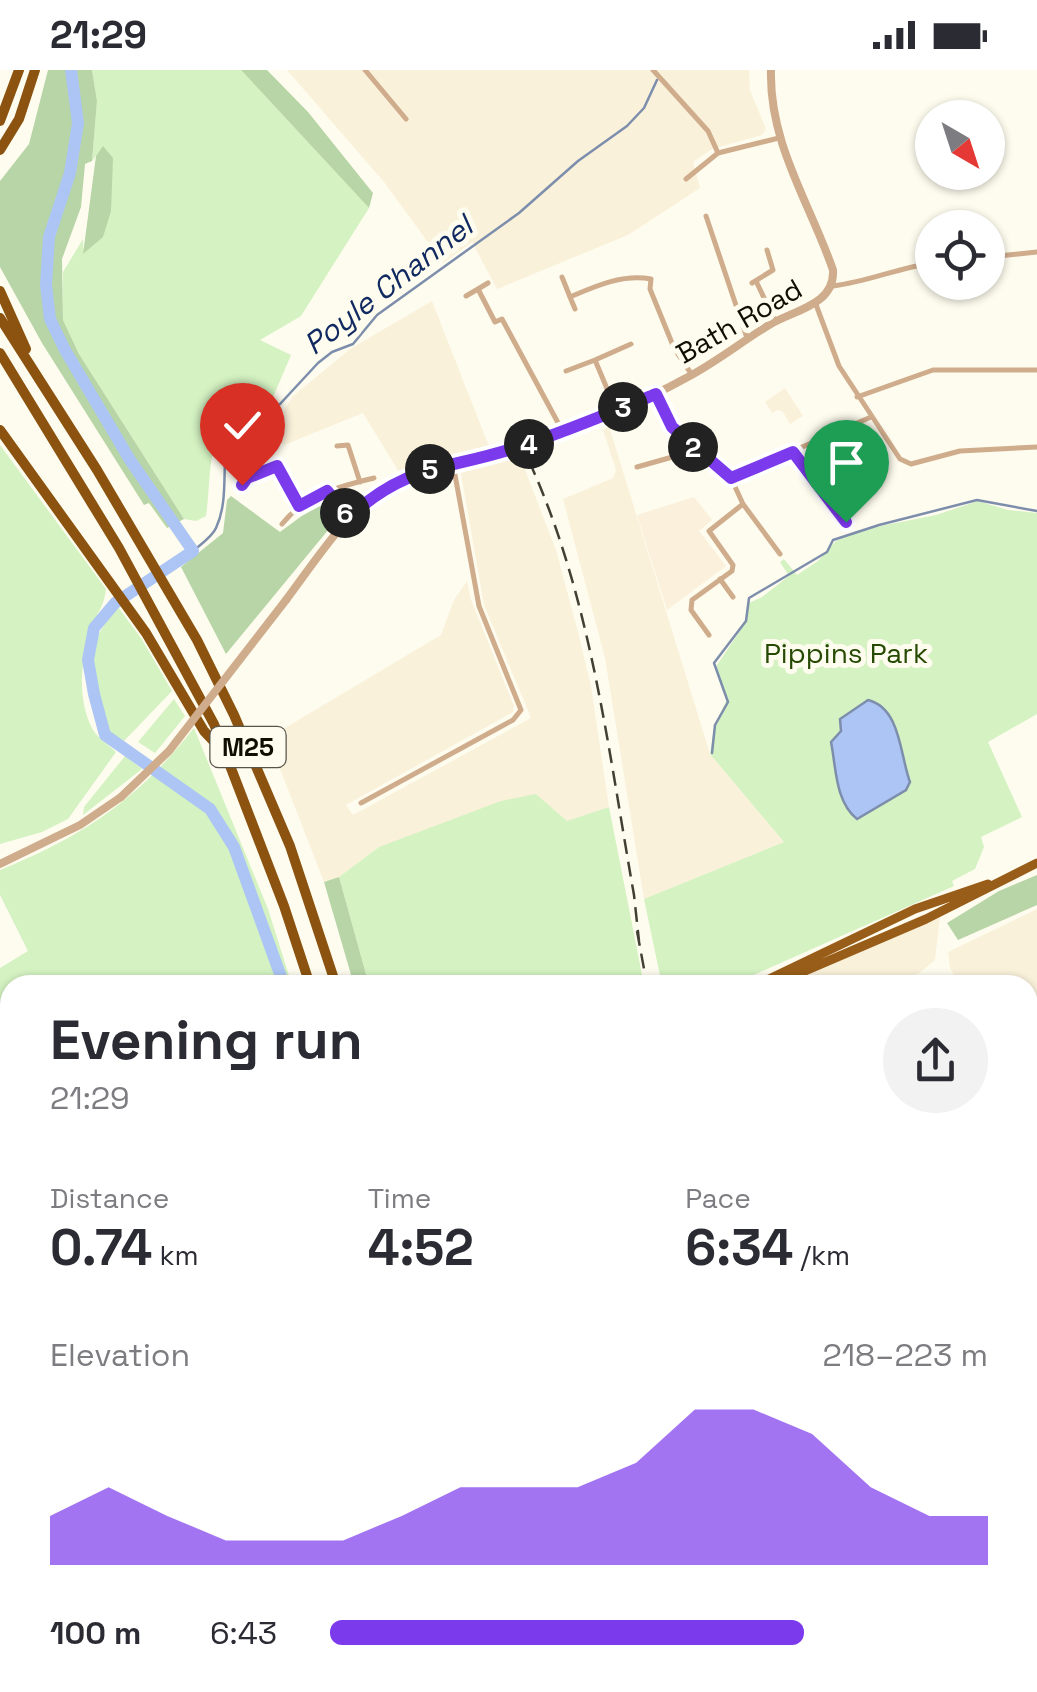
<!DOCTYPE html>
<html lang="en">
<head>
<meta charset="utf-8">
<style>
  body { margin:0; font-family:"Space Grotesk",sans-serif; background:#f2f2f3; color:#2b2b33; height:100vh; display:flex; flex-direction:column; font-size:38px; white-space:nowrap }
  * { box-sizing:border-box; margin:0 }
  p { font-size:32px; color:#7c7c81 }
  .icon { flex:none; width:55px; height:55px; fill:none; stroke:currentColor; stroke-width:2; stroke-linecap:round; stroke-linejoin:round }
  .map { position:relative; flex:1; overflow:hidden }
  .panel { position:absolute; left:0px; top:905px; width:1038px; height:718px; display:flex; flex-direction:column; background:#fff; border-radius:30px 30px 0 0; box-shadow:0 2px 8px #0004 }
  .panel>* { flex:none }
  .needle { width:65px; rotate:141deg }
  .controls { position:absolute; left:915px; top:30px; display:grid; gap:20px }
  .controls a { display:grid; place-items:center; width:90px; height:90px; border-radius:50%; background:#fff; box-shadow:0 2px 8px #0004; font-size:50px }
  .pin { position:absolute; display:grid; place-items:center; width:85px; height:85px; color:#fff; margin:-102px -42px; border-radius:50% 50% 50% 0; rotate:-45deg; box-shadow:0 0 10px #0007 }
  .pin .icon { rotate:45deg }
  .km { position:absolute; width:50px; height:50px; margin:-25px; border-radius:50%; background:#222; color:#fff; font-size:28px; line-height:50px; text-align:center }
  .round { display:grid; place-items:center; flex:none; width:105px; height:105px; border-radius:52px; background:#f2f2f3 }
  .summary { display:flex; align-items:center; justify-content:space-between; height:170px; padding:0 50px }
  h1 { font-size:55px; font-weight:700; line-height:75px }
  .metrics { display:grid; grid-template-columns:repeat(3,1fr); gap:15px; height:170px; padding:10px 50px }
  .metrics div { display:grid; align-content:center }
  .metrics b { font-size:50px; font-weight:700 }
  .metrics small { font-size:28px; font-weight:400 }
  .metrics p { font-size:28px }
  .chart { height:280px; padding:20px 50px }
  .chart p { display:flex; justify-content:space-between }
  .chart svg { width:100%; height:180px; margin-top:10px; fill:#7c3aed; opacity:.7 }
  ul { padding:0 50px; list-style:none; font-size:32px }
  li { display:grid; grid-template-columns:160px 120px 1fr; align-items:center; height:75px }
  li i { height:25px; border-radius:12px; background:#7c3aed }
  .status { display:flex; justify-content:space-between; align-items:center; height:70px; padding:0 50px; background:#fff; direction:ltr }
  .status svg { height:28px; fill:currentColor }
  .map>svg:first-child { display:block }
  .industrial { fill:#faf1db }
  .education { fill:#fbf0db }
  .green { fill:#d4f2c2 }
  .forest { fill:#b7d5a6 }
  .water { fill:#acc5f4; stroke:#7d8eac; stroke-width:2.5 }
  .lines { fill:none; stroke-linecap:round; stroke-linejoin:round }
  .stream { stroke:#7d8eac; stroke-width:2.5 }
  .river { stroke:#acc5f4; stroke-width:12 }
  .minor { stroke:#cfac8c; stroke-width:5 }
  .tertiary { stroke:#cfac8c; stroke-width:8 }
  .primary { stroke:#a46723; stroke-width:9 }
  .trunk { stroke:#985d19; stroke-width:9 }
  .motorway { stroke:#8b530f; stroke-width:10 }
  .rail { stroke:#423f34; stroke-width:2.5; stroke-dasharray:15 8; stroke-linecap:butt }
  .tertiary-bridge { stroke:#cfac8c; stroke-width:8 }
  .route-casing { stroke:#fff; stroke-width:20 }
  .route { stroke:#7c3aed; stroke-width:12 }
  .labels { text-anchor:middle; dominant-baseline:central; stroke-width:10; stroke-linejoin:round; paint-order:stroke }
  .shield { fill:#fefcee; stroke:#57554a; stroke-width:2.5 }
  .shield-label { font-size:25px; font-weight:bold; fill:#100d03 }
  .street-label { font-size:28px; fill:#100d03; stroke:#fefcee }
  .park-label { font-size:28px; fill:#264903; stroke:#fefcee }
  .water-label { font-size:30px; font-style:italic; fill:#102960; stroke:#fefcee }
</style>
</head>
<body>
<div class="status"><b>21:29</b><svg viewBox="0 0 49 12"><path d="M0 12V9h3v3zM5 12V6h3v6zM10 12V3h3v9zM15 12V0h3v12zM26 1h20v11H26zM47 4h2v5h-2z"/></svg></div>
<div class="map">
<svg width="1037" height="1622" viewBox="0 0 1037 1622">
  <rect width="100%" height="100%" fill="#fefcee"/>
  <!-- industrial -->
  <path class="industrial" d="M287 0H749L750 20 766 59 762 65 712 79 693 92 700 118 628 165 497 219 472 172 443 193 384 112Z
    M432 231 490 379 399 402 363 343 284 375 270 364 292 327 350 279Z
    M785 318 803 346 790 354 783 342 778 340 772 343 765 332Z
    M609 356 710 684 784 772 644 829 605 588 563 429 613 408 616 400 603 360Z
    M519 384 556 480 579 566 591 616 609 737 567 752 536 724 379 777 339 807 324 812 268 668 441 565 454 530 467 511 471 530 514 636 513 642 346 735 353 745 531 648 484 535 461 404 465 397Z
    M1037 839V989L1028 994V915H960L950 898 948 882Z
    M940 847 935 890 918 904 881 915H777Z
    M654 1613H756L757 1622H656Z
    M779 1613H903L904 1622H781Z"/>
  <!-- education -->
  <path class="education" d="M694 427 712 450 699 461 726 496 667 540 637 445Z"/>
  <!-- green -->
  <path class="green" d="M92 0H241L369 138 301 246 260 270 291 285 273 327C259 331 239 335 229 346 207 367 211 416 206 446L196 451 184 449 79 284 63 250V202L83 169V182L103 77 92 91 97 31Z
    M0 375 106 519C105 534 97 543 92 557 81 587 76 629 93 660 98 668 109 675 116 682L68 749 42 762 0 774Z
    M978 431 1008 440 1037 443V644L988 672 1022 747 981 767 984 777 975 799 952 811 954 816 731 915H662L644 829 784 772 710 684 714 658 727 629 715 598 746 552 749 533 762 527 789 506 780 492 784 489 797 505 818 491 836 471 856 461 936 445Z
    M118 537 141 568 172 621 124 671 109 662C91 610 79 580 118 537Z
    M174 629 185 646 155 683 138 672Z
    M194 658 268 839 292 915H10V1077L0 1062V898L28 881 0 825V800C84 766 137 730 194 658Z
    M125 686 142 699 83 745 84 737Z
    M536 724 567 751 609 737 644 915H369L339 807 379 777 501 731Z
    M1037 1065V1200C1030 1168 1015 1092 1037 1065Z
    M0 1081 10 1095V1364L0 1370Z
    M10 1454V1612H405L407 1622H0V1462Z"/>
  <!-- forest -->
  <path class="forest" d="M48 0H92L97 31 92 91 85 94 81 137 62 189 63 250 79 284 184 449 167 458 149 433 144 435 42 273 0 197V111L29 74Z
    M241 0H267L308 42 373 123 369 138Z
    M103 76 113 88 111 141 103 167 83 184 96 86Z
    M231 426 280 462 322 431 338 448 226 584 181 497 223 463 227 430Z
    M1037 805V835L958 870 947 853 999 821Z
    M339 807 369 915H354L324 812Z
    M1037 989V1065L1028 1085V994Z
    M1028 1158 1037 1200V1271L1032 1286 1037 1321V1394L1028 1395Z
    M1037 1419V1513L1028 1528V1447Z
    M10 1456V1566H0V1465Z
    M470 1613H654L656 1622H472Z"/>
  <!-- water -->
  <path class="water" d="M868 630C901 638 900 686 910 712L906 720 857 749C835 732 836 696 831 672L841 661 840 649Z
    M1028 1597 1037 1608V1622H940L938 1613 1028 1612Z"/>
  <g class="lines">
    <!-- stream -->
    <path class="stream" d="M193 481C201 474 212 467 216 458 232 424 217 382 234 348L269 342 280 334 318 293 332 282 353 274 377 245 519 143 578 91 627 56 644 38 657 10
      M712 683 715 655 728 632 714 593 746 551 749 528 827 482 833 470 879 455 977 430 1037 441
      M1028 1024 1037 1013
      M1028 1383 1037 1381
      M1028 1509 1037 1486
      M1028 1577 1037 1592"/>
    <!-- river -->
    <path class="river" d="M71 0 78 53 70 103 49 167 46 215 50 249 65 280 130 390 193 481 115 533 94 558 88 590 94 624 105 665 210 739 234 777 284 915"/>
    <!-- minor -->
    <path class="minor" d="M365 0 406 49
      M653 0 708 61 718 83
      M686 109 718 83 779 68
      M706 146 747 268
      M988 187 1037 182
      M562 207 570 227C596 216 622 204 651 209L650 219 674 278 692 305
      M756 211 775 251
      M488 213 478 219 495 252 502 249 563 362
      M752 213 773 200 767 180
      M833 216C867 212 898 198 932 193
      M466 226 478 219
      M570 227 575 239
      M815 232 839 296 900 389 911 394 960 381 1037 377
      M595 290 631 274
      M566 301 595 290 616 340
      M656 325 672 357 731 408 871 347
      M857 327 933 300H1037
      M337 376 348 375 360 412
      M793 383 846 452
      M637 397 676 386 690 375
      M731 408 743 434 780 484
      M242 415 247 408 278 397 299 436
      M327 421 349 447
      M282 454C306 424 338 417 374 408
      M720 509 733 527
      M709 565 691 540 692 530 732 501 733 495 709 461 743 434
      M361 733 513 650 521 640 479 536 453 394"/>
    <!-- tertiary -->
    <path class="tertiary" d="M286 530C317 489 347 439 393 413 432 391 482 390 524 375 579 356 636 336 686 308 715 293 741 272 769 255 794 240 835 235 833 200 810 133 769 74 771 0
      M0 794 80 755 121 727"/>
    <!-- primary -->
    <path class="primary" d="M0 1430 10 1425"/>
    <!-- trunk -->
    <path class="trunk" d="M769 909 915 839 988 814
      M763 915 800 903 926 849 1037 793
      M0 1436 10 1430
      M0 1452 10 1444"/>
    <!-- motorway -->
    <path class="motorway" d="M0 51 19 0
      M0 80 19 49 35 0
      M0 221 26 279
      M0 248 97 400 197 570 234 645 290 776 336 915
      M0 283 119 478 214 654 284 836 310 915
      M0 360 146 563 204 661 220 678
      M422 1612 424 1622
      M448 1612 450 1622"/>
    <!-- rail -->
    <path class="rail" d="M529 391C591 527 608 679 634 825L639 871
      M637 861 647 915
      M773 1612 775 1622"/>
    <!-- tertiary-bridge -->
    <path class="tertiary-bridge" d="M121 727 169 681 286 530"/>
  </g>
  <g class="lines">
    <!-- route casing -->
    <g class="route-casing">
      <path id="route" d="M242 415 247 408 277 396 299 436 327 421 349 447C410 392 446 401 518 377 565 362 610 343 656 324L672 357 731 408 793 382 846 452"/>
    </g>
    <!-- route -->
    <use href="#route" class="route"/>
  </g>
  <g class="labels">
    <!-- shield labels -->
    <rect class="shield" x="210.5" y="657" width="75" height="40" rx="8"/>
    <g class="shield-label">
      <text x="248" y="677">M25</text>
    </g>
    <!-- street labels -->
    <g class="street-label">
      <text transform="translate(739 251) rotate(-30)">Bath Road</text>
    </g>
    <!-- park labels -->
    <g class="park-label">
      <text x="846" y="583">Pippins Park</text>
    </g>
    <!-- water labels -->
    <g class="water-label">
      <text transform="translate(388 215) rotate(-38)">Poyle Channel</text>
    </g>
  </g>
</svg>
<div class="controls">
<a><svg class="needle" viewBox="-14 -14 28 28"><path d="M0-13l5 13h-10z" fill="#e53935"/><path d="M0 13l5-13h-10z" fill="#7c7c81"/></svg></a>
<a><svg class="icon" aria-label="locate" viewBox="0 0 24 24"><circle cx="12" cy="12" r="6"/><path d="M12 2v4M12 18v4M2 12h4M18 12h4"/></svg></a>
</div>
<div class="pin" style="left:846px;top:452px;background:#1e9e55"><svg class="icon" aria-label="arrive" viewBox="0 0 24 24"><path d="M6 21V4h12l-3 4 3 4H6"/></svg></div>
<div class="pin" style="left:242px;top:415px;background:#d93025"><svg class="icon" aria-label="check" viewBox="0 0 24 24"><path d="M5 12l5 5 9-10"/></svg></div>
<b class="km" style="left:693px;top:377px">2</b>
<b class="km" style="left:623px;top:337px">3</b>
<b class="km" style="left:529px;top:374px">4</b>
<b class="km" style="left:430px;top:399px">5</b>
<b class="km" style="left:345px;top:443px">6</b>
<section class="panel">
<div class="summary"><div><h1>Evening run</h1><p>21:29</p></div><a class="round"><svg class="icon" aria-label="share" viewBox="0 0 24 24"><path d="M12 15V3M7 8l5-5 5 5M5 13v7h14v-7"/></svg></a></div>
<div class="metrics">
<div><p>Distance</p><b>0.74<small> km</small></b></div>
<div><p>Time</p><b>4:52</b></div>
<div><p>Pace</p><b>6:34<small> /km</small></b></div>
</div>
<div class="chart"><p><span>Elevation</span>218–223 m</p>
<svg viewBox="0 0 160 44" preserveAspectRatio="none"><path d="M0 44V32L10 25L20 32L30 38L40 38L50 38L60 32L70 25L80 25L90 25L100 19L110 6L120 6L130 12L140 25L150 32L160 32V44z"/></svg>
</div>
<ul>
<li><b>100 m</b>6:43<i style="width:72%"></i></li>
</ul>
</section>
</div>
</body>
</html>
